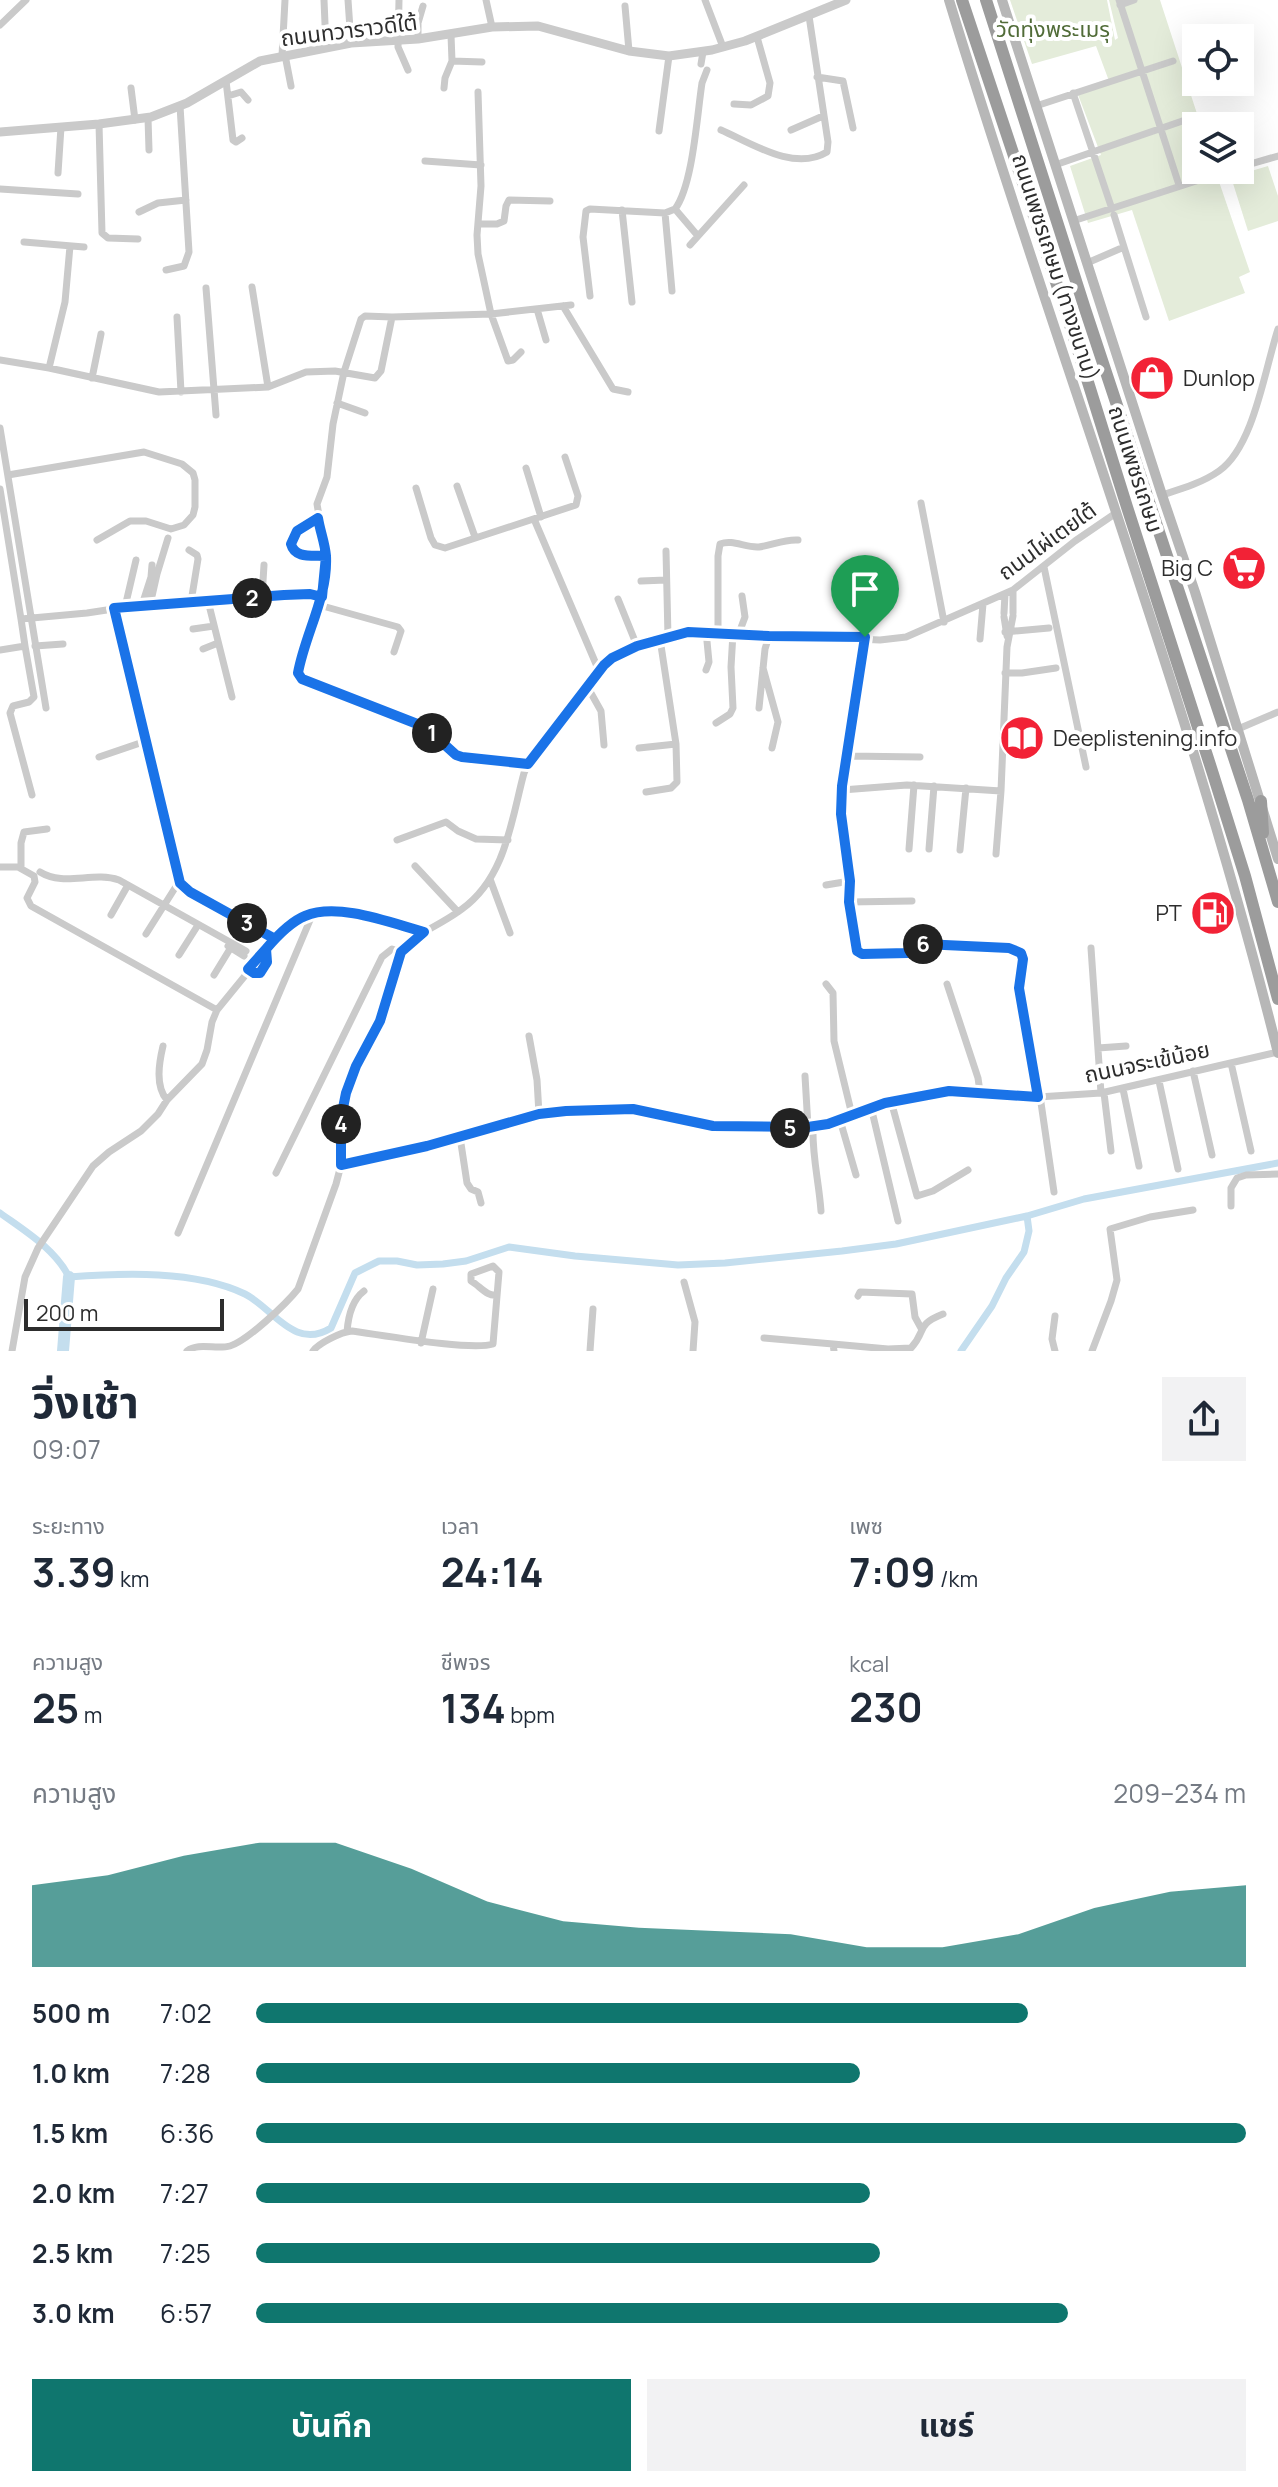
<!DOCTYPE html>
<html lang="th">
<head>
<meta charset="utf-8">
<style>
  body { margin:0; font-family:Manrope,"Noto Sans Thai",sans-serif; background:#f2f2f3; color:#1f2937; height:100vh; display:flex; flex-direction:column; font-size:30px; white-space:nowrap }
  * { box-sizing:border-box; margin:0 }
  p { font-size:26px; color:#747a83 }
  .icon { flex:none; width:44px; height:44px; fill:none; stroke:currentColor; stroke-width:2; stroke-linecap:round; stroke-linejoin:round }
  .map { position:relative; height:1351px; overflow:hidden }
  .side { display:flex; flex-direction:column; background:#fff; flex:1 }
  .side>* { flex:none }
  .tools { position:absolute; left:1182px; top:24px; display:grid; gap:16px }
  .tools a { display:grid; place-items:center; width:72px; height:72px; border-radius:0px; background:#fff; box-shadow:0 8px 32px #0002; font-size:40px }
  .scale { position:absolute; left:24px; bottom:20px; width:200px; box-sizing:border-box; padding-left:8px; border:4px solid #2d2d2d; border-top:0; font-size:22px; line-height:28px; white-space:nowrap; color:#2d2d2d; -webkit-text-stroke:6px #fff; paint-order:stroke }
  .pin { position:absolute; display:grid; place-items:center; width:68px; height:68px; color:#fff; margin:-82px -34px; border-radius:50% 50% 50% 0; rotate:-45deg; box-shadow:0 0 8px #0007 }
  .pin .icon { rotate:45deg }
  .km { position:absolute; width:40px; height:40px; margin:-20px; border-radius:50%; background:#222; color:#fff; font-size:22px; line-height:40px; text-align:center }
  .round { display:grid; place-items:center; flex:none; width:84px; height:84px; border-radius:0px; background:#f2f2f3 }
  .head { display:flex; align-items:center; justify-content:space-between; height:136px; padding:0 32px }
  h1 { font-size:44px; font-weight:700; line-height:60px }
  .figures { display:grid; grid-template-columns:repeat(3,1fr); gap:12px; height:136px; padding:8px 32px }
  .figures div { display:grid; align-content:center }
  .figures b { font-size:40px; font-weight:700 }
  .figures small { font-size:22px; font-weight:400 }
  .figures p { font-size:22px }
  .chart { height:224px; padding:16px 32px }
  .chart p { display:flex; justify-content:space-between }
  .chart svg { width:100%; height:144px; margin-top:8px; fill:#0f766e; opacity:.7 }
  .action { display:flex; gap:16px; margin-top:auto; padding:16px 32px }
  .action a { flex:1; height:92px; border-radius:0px; background:#0f766e; color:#fff; font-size:32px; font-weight:700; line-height:92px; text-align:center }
  .action a+a { background:#f2f2f3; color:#1f2937 }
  ul { padding:0 32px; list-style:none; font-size:26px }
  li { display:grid; grid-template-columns:128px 96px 1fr; align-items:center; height:60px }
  li i { height:20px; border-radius:10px; background:#0f766e }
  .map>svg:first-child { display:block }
  .green { fill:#e4ecda }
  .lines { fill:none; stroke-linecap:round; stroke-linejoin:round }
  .canal { stroke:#c4deee; stroke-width:7 }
  .river { stroke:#c4deee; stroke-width:12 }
  .minor { stroke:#cacaca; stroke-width:7 }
  .tertiary { stroke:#cacaca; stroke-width:9 }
  .secondary { stroke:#b7b7b7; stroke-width:10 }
  .trunk { stroke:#9c9c9c; stroke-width:12 }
  .route-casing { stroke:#fff; stroke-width:16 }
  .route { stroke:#1a73e8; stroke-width:10 }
  .labels { text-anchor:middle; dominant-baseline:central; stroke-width:8; stroke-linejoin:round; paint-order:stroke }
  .park-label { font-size:22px; fill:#516c38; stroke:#fff }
  .street-label { font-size:22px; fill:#2d2d2d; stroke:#fff }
  .poi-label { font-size:22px; fill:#2d2d2d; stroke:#fff; text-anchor:start }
</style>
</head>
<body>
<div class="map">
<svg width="1278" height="1351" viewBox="0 0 1278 1351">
  <rect width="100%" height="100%" fill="#fff"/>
  <!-- green -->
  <path class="green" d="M1010 0H1107L1115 40 1118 38 1109 0H1160L1201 126H1196V170H1215L1250 272 1239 277 1245 293 1169 321 1132 210 1088 223 1070 166 1101 155 1077 92 1109 81 1096 46 1032 64Z
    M1268 166 1278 196V221L1248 231 1231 177Z"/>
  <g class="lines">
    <!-- canal -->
    <path class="canal" d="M0 1213C25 1231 55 1249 69 1277 123 1273 195 1270 245 1294 273 1308 294 1351 331 1328L355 1273 379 1261H397L417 1265 443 1264 466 1261 509 1247 575 1256 678 1265 725 1263 842 1251 896 1244 1027 1216 1084 1199 1278 1163
      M961 1351 992 1306 1006 1278 1024 1252 1029 1231 1027 1216"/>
    <!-- river -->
    <path class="river" d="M63 1351 69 1277"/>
    <!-- minor -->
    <path class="minor" d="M324 0 326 47
      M348 0 351 43
      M399 0 398 47 408 70
      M486 0 492 27
      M705 0 723 47
      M1119 0 1179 185
      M1120 5 1134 0
      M625 6 629 51
      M0 25 26 0
      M418 39V23L423 6
      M285 55 291 86
      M282 56 285 0
      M452 61 482 62
      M701 64 703 52
      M817 77 843 81 853 128
      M226 81 233 140 236 142 242 138
      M131 88 135 120
      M444 88 445 78 452 61 451 35
      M478 92 481 186 477 235 478 254 491 314 508 361 513 360 521 352
      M1073 93 1112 209
      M228 96 241 92 248 100
      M734 104 751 105 768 96 770 83 757 37
      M1036 106 1173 61
      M148 118 149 150
      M99 124 102 233 108 238 138 239
      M721 130C751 143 794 172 827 152L828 142 809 16
      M791 130 823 116
      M659 131 669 56
      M425 161 481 165
      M1055 165 1191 118
      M1240 167 1278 156
      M58 173 61 127
      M0 189 78 194
      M675 209 698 236
      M622 210 632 302
      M139 212 158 203 186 200
      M665 213 672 291
      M1114 215 1124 247
      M1073 221 1230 170
      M478 224H497L504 221 506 206 509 200 550 201
      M24 242 84 247
      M690 245 744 185
      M1087 263 1124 247 1146 317
      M166 270 184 266 189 252 180 106
      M252 287 268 387
      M206 288 216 415
      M590 296 583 237 586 211 590 209 665 213 675 209C693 185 697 115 702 83L707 70
      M563 306 613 389 628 392
      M537 309 546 340
      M177 317 181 392
      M0 360 49 368 159 392 268 387 306 372 335 371 375 378 381 371 392 317
      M49 368 65 302 70 246
      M92 378 101 334
      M337 403 365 413
      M0 428 46 708
      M526 468 541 517
      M8 475 144 452 182 464 193 473 195 480V507L193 515 184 525 171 529 146 521H130L97 540
      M457 486 475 537
      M416 488 431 538 435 545 445 548 576 505 578 496 565 457
      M0 489 21 619 87 613 133 606 313 594 322 597 298 673 302 679 425 727 456 755 462 757 528 764
      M1162 495C1181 489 1202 483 1219 471 1254 447 1265 368 1278 329
      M921 503 944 622
      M318 518 297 531 291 544C295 559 313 555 326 556
      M534 519 599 671
      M189 550 197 555 198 559 191 602
      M666 551 668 637
      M1044 567 1086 767
      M641 581 666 580
      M1013 590V613
      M262 597 264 565
      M322 597 326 556 317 504 327 477 333 424 344 372 361 319 365 316 392 317 491 314 571 305
      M618 599 637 646
      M208 601 232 697
      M142 605 151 577 152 565
      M150 605 157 574 168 538
      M319 605 398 627 401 631 394 652
      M125 607 136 560
      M114 608 178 878 183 888 275 939C284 931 293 921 305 916 338 902 391 923 424 932 437 925 450 918 462 909 506 877 511 821 524 773L528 764 604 665 612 658 637 646 688 632 880 640 906 637 1013 590 1075 541 1116 513
      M1004 613 1005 594
      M1004 617 1007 636
      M193 629 214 626
      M718 632V556L720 544C733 539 745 548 759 547 773 545 784 539 798 540
      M1005 632 1049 628
      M739 633 745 617 742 596
      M865 637 842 786 841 814 850 881 849 902 857 951 862 954 908 953 923 944 1009 948 1021 953 1023 959 1019 988 1038 1097
      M980 639 983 604
      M25 646 34 697 29 702 13 706 10 713 32 795
      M35 646 63 644
      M203 649 218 643
      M0 650 25 646 21 619
      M763 668 778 722 772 748
      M706 670 709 662 706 631
      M1005 673H1022L1056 668
      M587 686 601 711 604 745
      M759 708 765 649 769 636
      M716 723 730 714 733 708 731 667 733 633
      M1238 729 1278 712
      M639 748 676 744
      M848 756 920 757
      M99 757 146 741
      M842 790 907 785 1001 791 1007 647 1013 616
      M646 792 671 788 677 782 676 744 660 639
      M397 840 446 822 458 831 476 839 508 840
      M909 849 914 785
      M929 849 934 786
      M960 850 966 788
      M996 854 1001 791
      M415 866 458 912
      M0 867H18L34 876 35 882 27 898 31 906 217 1010
      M21 868V843L24 832 47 829
      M40 872C64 887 93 871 119 880L246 951
      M490 879 510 933
      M826 885 850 881
      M849 902 912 901
      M111 915 128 885
      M146 934 175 888
      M228 946 244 956
      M1091 948 1101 1093
      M179 955 198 925
      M248 969 258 974C268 969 268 959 266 949
      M214 975 233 944
      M826 984 833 993 834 1041 852 1115
      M947 984 978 1078 980 1092
      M529 1036 537 1080 539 1114
      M163 1046C159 1063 155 1086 167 1100
      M1098 1048 1126 1046
      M1231 1063 1251 1151
      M1193 1071 1212 1155
      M805 1076 808 1127
      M1159 1081 1178 1169
      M1123 1089 1139 1166
      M1104 1093 1111 1151
      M1040 1096 1054 1192
      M891 1101 917 1196 933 1191 968 1170
      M871 1107 898 1221
      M840 1120 856 1175
      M813 1127C812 1156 819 1182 821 1211
      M460 1137 467 1183 471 1189 478 1192 481 1203
      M341 1165 427 1146 553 1112 633 1109 713 1126 808 1127 828 1124 885 1103 916 1096 962 1091 1038 1097 1101 1093 1278 1052
      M276 1173 382 957 392 949 401 952
      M1231 1206V1188L1237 1178 1246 1175 1278 1174
      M178 1233 313 913
      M684 1282 695 1322 693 1351
      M858 1296 860 1292 912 1294 915 1317 921 1328
      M347 1332C348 1318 352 1300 364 1291
      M764 1338 833 1344 834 1351
      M421 1343 433 1289
      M833 1344 888 1349 911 1348C927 1331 915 1325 943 1314
      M12 1351 25 1277 38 1248 93 1166 109 1152 141 1131 158 1114 167 1100 202 1064 207 1050 212 1022 217 1010 275 939
      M187 1351C199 1342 216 1350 230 1346 247 1341 286 1304 298 1289L336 1184 341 1165V1118L346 1093 356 1066 380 1021 401 952 424 932
      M313 1351C319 1343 341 1332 352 1331 382 1335 471 1351 493 1344L499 1272 493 1266 471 1274V1281C480 1286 487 1297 497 1295
      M590 1351 593 1309
      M1055 1351 1052 1339 1055 1316
      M1092 1351 1111 1301 1117 1280 1110 1229 1150 1217 1193 1210"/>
    <!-- tertiary -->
    <path class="tertiary" d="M0 132 99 124 151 117 187 103 260 61 351 43 418 39 492 27 538 26 629 51 669 56 712 50 745 41 846 0"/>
    <!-- secondary -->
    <path class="secondary" d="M949 0C1056 352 1189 696 1278 1053
      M1002 0 1162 495 1195 592 1278 859"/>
    <!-- trunk -->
    <path class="trunk" d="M962 0 1067 315 1127 507 1213 774 1245 876 1278 999
      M986 0 1085 309 1248 800 1278 902
      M1261 801 1263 833"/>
  </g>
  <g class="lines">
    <!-- route casing -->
    <g class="route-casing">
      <path id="route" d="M865 637 769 636 688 632 637 646 612 658 604 665 528 764 462 757 456 755 425 727 302 679 298 673C305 634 328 597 326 556 325 543 320 531 318 518L297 531 291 544C295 559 312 555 326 556L322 597 310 594 284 595 114 608 180 883 190 892 275 939 248 969 254 973H260L267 962 266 949C277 936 290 922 305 916 338 902 391 923 424 932L401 952 380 1021 356 1066 346 1093 341 1118V1165L427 1146 539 1114 566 1111 633 1109 713 1126 808 1127 828 1124 885 1103 949 1091 1038 1097 1019 988 1023 959 1021 953 1009 948 923 944 908 953 862 954 857 951 849 902 850 881 841 814 842 786 865 637"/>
    </g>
    <!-- route -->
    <use href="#route" class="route"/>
  </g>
  <!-- icons -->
  <defs>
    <g id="shop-disc" transform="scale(2.3)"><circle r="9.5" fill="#f22236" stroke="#fff"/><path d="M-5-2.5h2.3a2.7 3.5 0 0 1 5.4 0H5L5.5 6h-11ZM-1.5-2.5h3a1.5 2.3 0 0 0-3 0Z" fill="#fff"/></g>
    <g id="supermarket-disc" transform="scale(2.3)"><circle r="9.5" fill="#f22236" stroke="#fff"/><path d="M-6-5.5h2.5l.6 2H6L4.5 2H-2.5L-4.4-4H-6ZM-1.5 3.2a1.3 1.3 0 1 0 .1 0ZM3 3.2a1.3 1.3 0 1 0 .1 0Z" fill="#fff"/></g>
    <g id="library-disc" transform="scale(2.3)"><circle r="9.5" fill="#f22236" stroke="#fff"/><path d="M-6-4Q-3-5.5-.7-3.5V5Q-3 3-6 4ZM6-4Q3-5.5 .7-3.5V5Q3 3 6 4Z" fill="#fff"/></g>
    <g id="fuel-disc" transform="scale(2.3)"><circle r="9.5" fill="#f22236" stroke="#fff"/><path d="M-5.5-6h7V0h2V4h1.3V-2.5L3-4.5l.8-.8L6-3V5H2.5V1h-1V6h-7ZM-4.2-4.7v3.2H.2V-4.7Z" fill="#fff"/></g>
  </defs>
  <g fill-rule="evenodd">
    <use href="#shop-disc" x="1152" y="378"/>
    <use href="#supermarket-disc" x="1244" y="568"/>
    <use href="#library-disc" x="1022" y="738"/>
    <use href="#fuel-disc" x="1213" y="913"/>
  </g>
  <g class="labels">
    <!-- park labels -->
    <g class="park-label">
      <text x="1053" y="29">วัดทุ่งพระเมรุ</text>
    </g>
    <!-- street labels -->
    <g class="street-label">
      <text transform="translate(349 30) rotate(-7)">ถนนทวาราวดีใต้</text>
      <text transform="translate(1056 267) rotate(72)">ถนนเพชรเกษม (ทางขนาน)</text>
      <text transform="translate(1136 469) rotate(72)">ถนนเพชรเกษม</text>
      <text transform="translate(1047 541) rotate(-36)">ถนนไผ่เตยใต้</text>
      <text transform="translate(1147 1062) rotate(-12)">ถนนจระเข้น้อย</text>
    </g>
    <!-- poi labels -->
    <g class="poi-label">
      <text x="1183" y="378">Dunlop</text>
      <text x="1213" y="568" text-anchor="end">Big C</text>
      <text x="1053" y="738">Deeplistening.info</text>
      <text x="1182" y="913" text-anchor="end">PT</text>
    </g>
  </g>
</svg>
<div class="tools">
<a><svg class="icon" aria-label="locate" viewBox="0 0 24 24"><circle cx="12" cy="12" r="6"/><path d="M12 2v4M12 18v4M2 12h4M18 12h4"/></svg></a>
<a><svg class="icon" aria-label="layers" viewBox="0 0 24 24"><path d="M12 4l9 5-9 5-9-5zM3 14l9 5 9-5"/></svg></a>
</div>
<div class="scale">200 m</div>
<div class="pin" style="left:865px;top:637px;background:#1e9e55"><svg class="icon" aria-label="arrive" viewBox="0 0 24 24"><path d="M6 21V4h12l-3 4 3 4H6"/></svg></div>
<b class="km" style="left:432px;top:733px">1</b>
<b class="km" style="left:252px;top:598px">2</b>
<b class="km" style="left:247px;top:923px">3</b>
<b class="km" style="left:341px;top:1124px">4</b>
<b class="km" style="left:790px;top:1128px">5</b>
<b class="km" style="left:923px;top:944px">6</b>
</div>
<section class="side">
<div class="head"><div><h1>วิ่งเช้า</h1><p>09:07</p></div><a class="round"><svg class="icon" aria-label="share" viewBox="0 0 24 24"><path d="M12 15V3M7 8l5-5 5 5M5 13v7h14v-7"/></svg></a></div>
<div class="figures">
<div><p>ระยะทาง</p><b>3.39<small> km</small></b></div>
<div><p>เวลา</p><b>24:14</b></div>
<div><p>เพซ</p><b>7:09<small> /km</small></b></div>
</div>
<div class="figures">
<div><p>ความสูง</p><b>25<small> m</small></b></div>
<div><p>ชีพจร</p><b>134<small> bpm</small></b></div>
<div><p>kcal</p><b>230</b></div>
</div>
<div class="chart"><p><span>ความสูง</span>209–234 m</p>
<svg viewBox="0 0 160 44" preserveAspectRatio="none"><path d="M0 44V19L10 16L20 10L30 6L40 6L50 14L60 24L70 30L80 32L90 33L100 34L110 38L120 38L130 34L140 26L150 21L160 19V44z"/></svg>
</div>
<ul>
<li><b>500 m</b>7:02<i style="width:78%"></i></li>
<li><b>1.0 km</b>7:28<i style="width:61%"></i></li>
<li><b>1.5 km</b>6:36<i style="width:100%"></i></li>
<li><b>2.0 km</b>7:27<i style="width:62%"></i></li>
<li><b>2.5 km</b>7:25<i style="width:63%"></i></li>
<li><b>3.0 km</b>6:57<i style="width:82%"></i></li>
</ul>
<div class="action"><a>บันทึก</a><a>แชร์</a></div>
</section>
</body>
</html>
